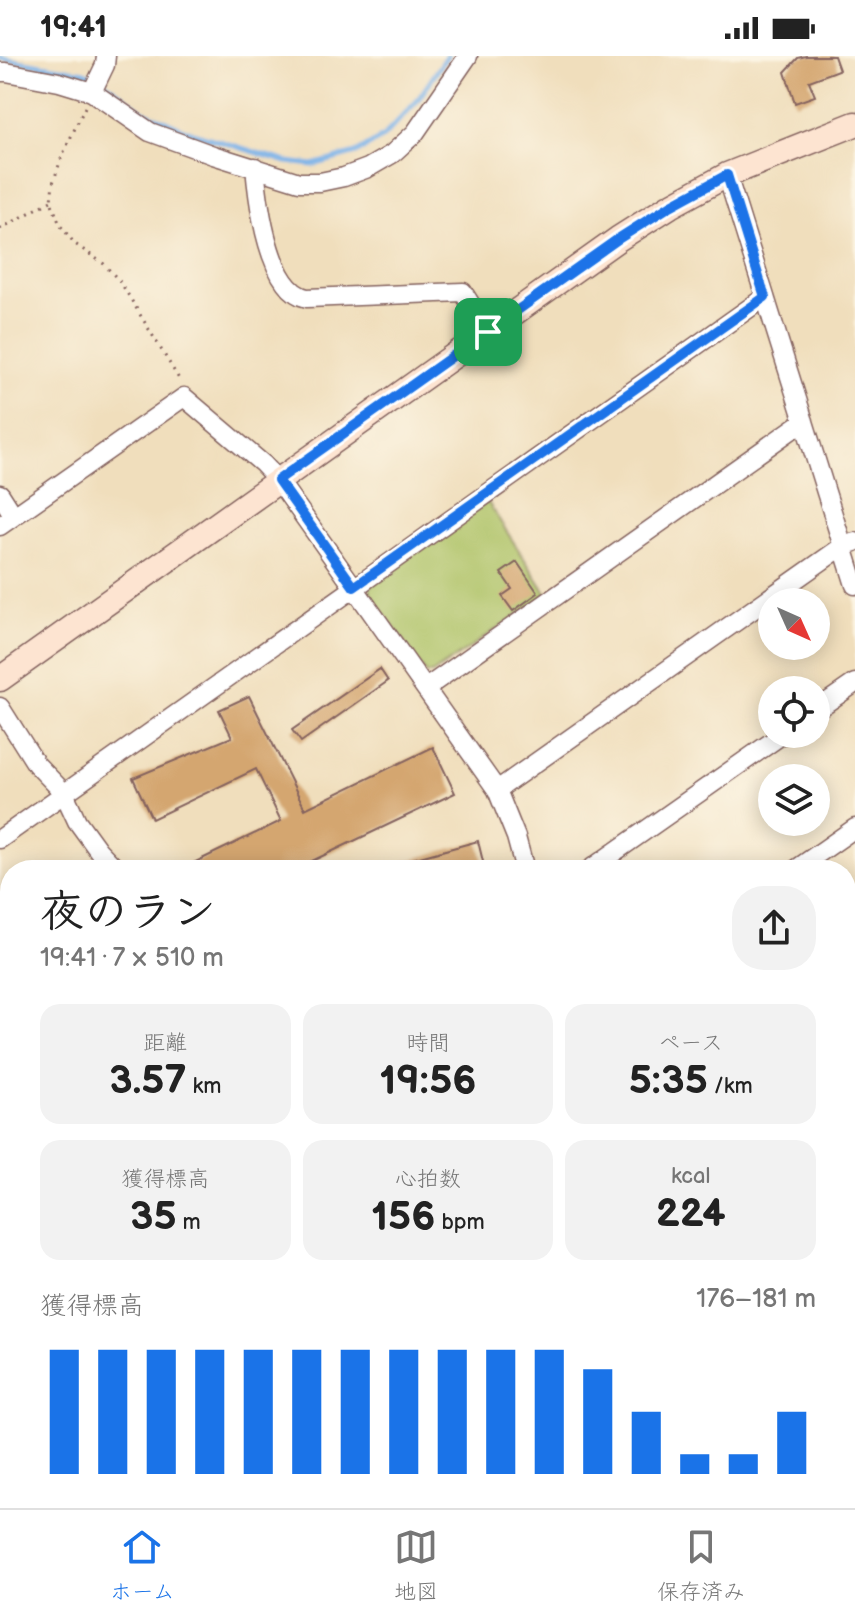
<!DOCTYPE html>
<html lang="ja">
<head>
<meta charset="utf-8">
<style>
  body { margin:0; font-family:"Balsamiq Sans","Klee One",sans-serif; background:#f2f2f2; color:#222; height:100vh; display:flex; flex-direction:column; font-size:30px; white-space:nowrap }
  * { box-sizing:border-box; margin:0 }
  p { font-size:26px; color:#767676 }
  .icon { flex:none; width:44px; height:44px; fill:none; stroke:currentColor; stroke-width:2; stroke-linecap:round; stroke-linejoin:round }
  .map { position:relative; flex:1; overflow:hidden }
  .side { position:absolute; left:0px; top:804px; width:856px; height:648px; display:flex; flex-direction:column; background:#fff; border-radius:32px 32px 0 0; box-shadow:0 4px 20px #0003 }
  .side>* { flex:none }
  .needle { width:52px; rotate:135deg }
  .fabs { position:absolute; left:758px; top:532px; display:grid; gap:16px }
  .fabs a { display:grid; place-items:center; width:72px; height:72px; border-radius:50%; background:#fff; box-shadow:0 4px 20px #0003; font-size:40px }
  .pin { position:absolute; display:grid; place-items:center; width:68px; height:68px; color:#fff; margin:-34px; border-radius:16px; box-shadow:0 4px 12px #0006 }
  .round { display:grid; place-items:center; flex:none; width:84px; height:84px; border-radius:32px; background:#f2f2f2 }
  .headline { display:flex; align-items:center; justify-content:space-between; height:136px; padding:0 40px }
  h1 { font-size:44px; font-weight:800; line-height:60px }
  .metrics { display:grid; grid-template-columns:repeat(3,1fr); gap:12px; height:136px; padding:8px 40px }
  .metrics div { display:grid; align-content:center; border-radius:20px; background:#f2f2f2; text-align:center }
  .metrics b { font-size:40px; font-weight:800 }
  .metrics small { font-size:22px; font-weight:400 }
  .metrics p { font-size:22px }
  .chart { height:224px; padding:16px 40px }
  .chart p { display:flex; justify-content:space-between }
  .chart svg { width:100%; height:144px; margin-top:8px; stroke:#1a73e8; stroke-width:6 }
  .status { display:flex; justify-content:space-between; align-items:center; height:56px; padding:0 40px; background:#fff; direction:ltr }
  .status svg { height:22px; fill:currentColor }
  .tab-bar { display:flex; justify-content:space-around; align-items:center; height:112px; border-top:2px solid #e0e0e0; background:#fff; font-size:22px; color:#767676 }
  .tab-bar a { display:grid; justify-items:center; gap:4px }
  .tab-bar .on { color:#1a73e8 }
  .map>svg:first-child { display:block }
  .green { fill:#afc367; stroke:#7c7149; stroke-width:2 }
  .lines { fill:none; stroke-linecap:round; stroke-linejoin:round }
  .stream { stroke:#78b0e8; stroke-width:5 }
  .building { fill:#d4a66f }
  .street-casing { stroke:#84625e; stroke-width:21 }
  .secondary-casing { stroke:#84625e; stroke-width:27 }
  .path { stroke:#84625e; stroke-width:3; stroke-dasharray:2 6; stroke-linecap:butt }
  .street { stroke:#fff; stroke-width:18 }
  .secondary { stroke:#fde4d1; stroke-width:24 }
  .route-casing { stroke:#fff; stroke-width:16 }
  .route { stroke:#1a73e8; stroke-width:10 }
</style>
</head>
<body>
<div class="status"><b>19:41</b><svg viewBox="0 0 49 12"><path d="M0 12V9h3v3zM5 12V6h3v6zM10 12V3h3v9zM15 12V0h3v12zM26 1h20v11H26zM47 4h2v5h-2z"/></svg></div>
<div class="map">
<svg width="855" height="1452" viewBox="0 0 855 1452">
  <rect width="100%" height="100%" fill="#fcf5e5"/>
  <filter id="ink" filterUnits="userSpaceOnUse"><feTurbulence type="fractalNoise" baseFrequency=".0125" numOctaves="2"/><feDisplacementMap in="SourceGraphic" scale="16" xChannelSelector="R" yChannelSelector="G"/><feConvolveMatrix kernelMatrix="1 2 1 2 8 2 1 2 1" color-interpolation-filters="sRGB"/></filter>
  <filter id="wash" filterUnits="userSpaceOnUse"><feTurbulence type="fractalNoise" baseFrequency=".006" numOctaves="4" result="noise"/><feDisplacementMap in="SourceGraphic" scale="32" xChannelSelector="R" yChannelSelector="G"/><feGaussianBlur stdDeviation="1.8" result="paint"/><feColorMatrix in="noise" values="0 0 0 0 0 0 0 0 0 0 0 0 0 0 0 0 0 1.4 0 .05"/><feComposite in="paint" operator="in"/></filter>
  <g filter="url(#wash)">
    <rect width="100%" height="100%" fill="#f0debc"/>
    <!-- green -->
    <path class="green" d="M487 445 547 538 432 618H426L369 536 371 529Z
      M10 1253V1442H298L262 1452H0V1259Z"/>
    <g class="lines">
      <!-- stream -->
      <path class="stream" d="M0 2 85 16 103 25 143 55 193 77 287 106 313 109 356 97 383 81 417 45 447 0"/>
    </g>
    <g id="blocks">
      <!-- building -->
      <path class="building" d="M806 0H834L839 14 809 25 815 40 795 47 785 16 798 2Z
        M517 506 538 537 513 555 502 540 512 533 501 517Z
        M380 613 388 625 301 686 292 674Z
        M249 640 305 753 433 691 455 737 293 814H179L281 765 256 713 152 763 133 722 232 681 219 654Z
        M478 785 485 814H388L387 810Z"/>
    </g>
  </g>
  <g filter="url(#ink)">
    <use href="#blocks" fill-opacity="0" stroke="#84625e" stroke-width="2"/>
    <g class="lines">
      <!-- street casing -->
      <g class="street-casing">
        <path id="street" d="M0 16H6L59 26 92 36 150 76 213 99 299 126H320L344 121 368 112 392 98 415 77 468 0
          M92 36 105 9 106 0
          M255 111C258 144 268 234 307 242L463 236 488 276
          M727 119 855 529
          M0 438 14 460
          M0 470 184 341 263 408 278 424 497 734 516 781 525 814
          M426 632 804 365
          M0 651 36 708 64 737 77 765 98 794 117 814
          M816 654 855 627
          M497 734 843 490 855 486
          M0 783 765 241
          M589 814 783 678
          M795 814 855 772
          M846 902 855 900
          M0 914 10 907
          M846 974 855 972
          M0 1046 10 1039
          M846 1053 855 1051
          M0 1177 10 1170
          M846 1182 855 1180
          M0 1251 10 1244
          M846 1309 855 1307
          M738 1442 741 1452
          M300 1452 343 1442"/>
      </g>
      <!-- secondary casing -->
      <g class="secondary-casing">
        <path id="secondary" d="M0 623 618 183 670 150 727 119 855 68
          M847 1452 855 1450"/>
      </g>
      <!-- path -->
      <path class="path" d="M85 51 62 100 53 127 51 145 60 169 75 188 104 208 121 227 179 323
        M0 173 51 145
        M0 1307 10 1287
        M0 1392 10 1412
        M37 1442 53 1452
        M166 1452 181 1442"/>
      <!-- street -->
      <use href="#street" class="street"/>
      <!-- secondary -->
      <use href="#secondary" class="secondary"/>
    </g>
  </g>
  <g class="lines" filter="url(#ink)">
    <!-- route casing -->
    <g class="route-casing">
      <path id="route" d="M727 119 765 241 354 531 278 424 618 183 670 150Z"/>
    </g>
    <!-- route -->
    <use href="#route" class="route"/>
  </g>
</svg>
<div class="fabs">
<a><svg class="needle" viewBox="-14 -14 28 28"><path d="M0-13l5 13h-10z" fill="#e53935"/><path d="M0 13l5-13h-10z" fill="#767676"/></svg></a>
<a><svg class="icon" aria-label="locate" viewBox="0 0 24 24"><circle cx="12" cy="12" r="6"/><path d="M12 2v4M12 18v4M2 12h4M18 12h4"/></svg></a>
<a><svg class="icon" aria-label="layers" viewBox="0 0 24 24"><path d="M12 4l9 5-9 5-9-5zM3 14l9 5 9-5"/></svg></a>
</div>
<div class="pin" style="left:488px;top:276px;background:#1e9e55"><svg class="icon" aria-label="arrive" viewBox="0 0 24 24"><path d="M6 21V4h12l-3 4 3 4H6"/></svg></div>
<section class="side">
<div class="headline"><div><h1>夜のラン</h1><p>19:41 · 7 × 510 m</p></div><a class="round"><svg class="icon" aria-label="share" viewBox="0 0 24 24"><path d="M12 15V3M7 8l5-5 5 5M5 13v7h14v-7"/></svg></a></div>
<div class="metrics">
<div><p>距離</p><b>3.57<small> km</small></b></div>
<div><p>時間</p><b>19:56</b></div>
<div><p>ペース</p><b>5:35<small> /km</small></b></div>
</div>
<div class="metrics">
<div><p>獲得標高</p><b>35<small> m</small></b></div>
<div><p>心拍数</p><b>156<small> bpm</small></b></div>
<div><p>kcal</p><b>224</b></div>
</div>
<div class="chart"><p><span>獲得標高</span>176–181 m</p>
<svg viewBox="0 0 160 44" preserveAspectRatio="none"><path d="M5 44V6M15 44V6M25 44V6M35 44V6M45 44V6M55 44V6M65 44V6M75 44V6M85 44V6M95 44V6M105 44V6M115 44V12M125 44V25M135 44V38M145 44V38M155 44V25"/></svg>
</div>
</section>
</div>
<nav class="tab-bar">
<a class="on"><svg class="icon" aria-label="home" viewBox="0 0 24 24"><path d="M3 11l9-7 9 7M6 9v11h12V9"/></svg>ホーム</a>
<a><svg class="icon" aria-label="map" viewBox="0 0 24 24"><path d="M3 6l6-2 6 2 6-2v14l-6 2-6-2-6 2zM9 4v14M15 6v14"/></svg>地図</a>
<a><svg class="icon" aria-label="saved" viewBox="0 0 24 24"><path d="M7 4h10v16l-5-4-5 4z"/></svg>保存済み</a>
</nav>
</body>
</html>
